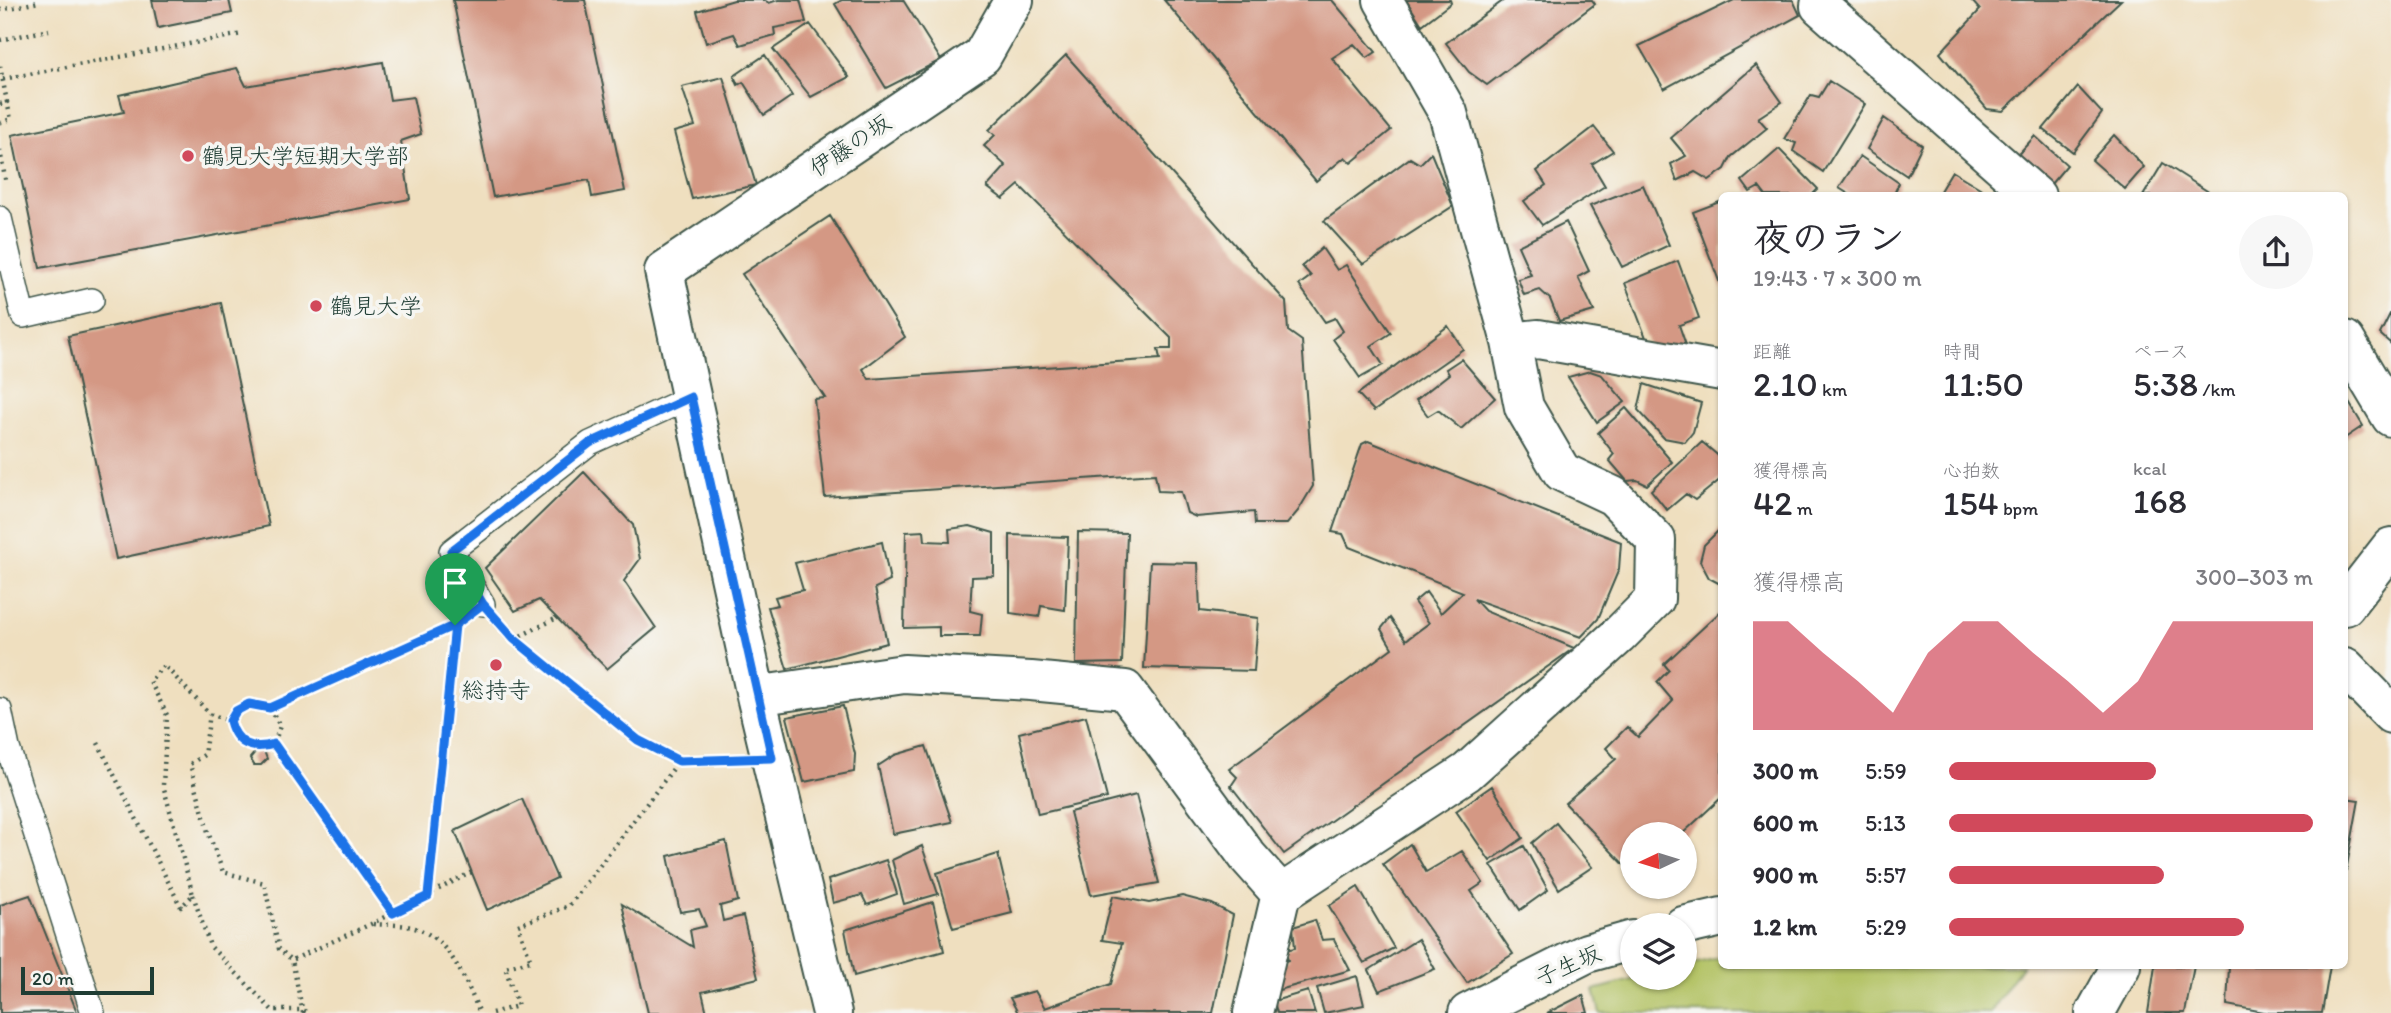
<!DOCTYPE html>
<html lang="ja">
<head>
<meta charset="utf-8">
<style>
  body { margin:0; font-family:Itim,"Klee One",sans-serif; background:#f7f7f7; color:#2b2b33; height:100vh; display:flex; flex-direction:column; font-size:26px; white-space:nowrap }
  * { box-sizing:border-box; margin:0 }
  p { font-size:23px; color:#7c7c81 }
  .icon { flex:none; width:38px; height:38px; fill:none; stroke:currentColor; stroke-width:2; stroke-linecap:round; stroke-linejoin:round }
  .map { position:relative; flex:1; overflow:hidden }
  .panel { position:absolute; left:1718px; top:192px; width:630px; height:777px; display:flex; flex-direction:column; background:#fff; border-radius:10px; box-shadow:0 2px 5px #0004 }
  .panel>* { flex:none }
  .needle { width:46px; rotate:266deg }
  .tools { position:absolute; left:1620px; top:822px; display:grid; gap:14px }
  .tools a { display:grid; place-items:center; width:77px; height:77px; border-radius:50%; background:#fff; box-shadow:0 2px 5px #0004; font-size:35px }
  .scale { position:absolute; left:21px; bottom:18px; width:133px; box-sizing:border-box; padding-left:7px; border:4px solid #1f3d34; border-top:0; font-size:19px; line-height:24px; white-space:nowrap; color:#1f3d34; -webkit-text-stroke:5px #f6f6f2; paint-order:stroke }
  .pin { position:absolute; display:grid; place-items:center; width:60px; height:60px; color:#fff; margin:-72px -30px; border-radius:50% 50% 50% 0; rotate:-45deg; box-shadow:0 0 7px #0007 }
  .pin .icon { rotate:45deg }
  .round { display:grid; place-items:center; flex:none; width:74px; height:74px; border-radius:37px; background:#f7f7f7 }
  .summary { display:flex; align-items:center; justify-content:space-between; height:119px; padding:0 35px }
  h1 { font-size:38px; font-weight:600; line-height:52px }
  .metrics { display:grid; grid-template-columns:repeat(3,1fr); gap:10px; height:119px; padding:7px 35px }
  .metrics div { display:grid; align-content:center }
  .metrics b { font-size:35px; font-weight:600 }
  .metrics small { font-size:19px; font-weight:400 }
  .metrics p { font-size:19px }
  .chart { height:196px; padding:14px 35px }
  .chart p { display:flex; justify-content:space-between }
  .chart svg { width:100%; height:126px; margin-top:7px; fill:#d1495b; opacity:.7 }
  ul { padding:0 35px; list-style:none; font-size:23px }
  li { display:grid; grid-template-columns:112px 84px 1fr; align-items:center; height:52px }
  li i { height:18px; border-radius:9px; background:#d1495b }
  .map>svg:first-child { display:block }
  .green { fill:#b4c366; stroke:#6a804d; stroke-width:2 }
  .building { fill:#d49884 }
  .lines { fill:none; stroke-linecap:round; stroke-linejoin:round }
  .service-casing { stroke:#3e5549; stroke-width:26 }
  .minor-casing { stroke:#3e5549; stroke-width:42 }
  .path { stroke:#3e5549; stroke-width:4.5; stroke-dasharray:2 5; stroke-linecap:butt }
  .service { stroke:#fff; stroke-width:23 }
  .minor { stroke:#fff; stroke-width:38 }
  .route-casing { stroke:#fff; stroke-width:14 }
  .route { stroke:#1a73e8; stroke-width:9 }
  .poi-dot { fill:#d1495b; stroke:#f6f6f2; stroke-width:2.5 }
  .labels { text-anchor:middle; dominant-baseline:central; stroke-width:7; stroke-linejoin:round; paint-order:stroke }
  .street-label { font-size:23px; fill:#1f3d34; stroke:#f6f6f2 }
  .poi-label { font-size:23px; fill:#1f3d34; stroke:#f6f6f2; text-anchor:start }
</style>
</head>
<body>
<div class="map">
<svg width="2391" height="1013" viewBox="0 0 2391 1013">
  <rect width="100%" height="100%" fill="#f6f6f2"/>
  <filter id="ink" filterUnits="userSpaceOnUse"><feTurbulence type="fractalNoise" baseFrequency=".0143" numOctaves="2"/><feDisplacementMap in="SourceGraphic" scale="14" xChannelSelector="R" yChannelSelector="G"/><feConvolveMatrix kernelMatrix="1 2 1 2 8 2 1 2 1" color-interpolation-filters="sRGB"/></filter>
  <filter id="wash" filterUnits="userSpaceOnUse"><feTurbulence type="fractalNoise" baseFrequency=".00686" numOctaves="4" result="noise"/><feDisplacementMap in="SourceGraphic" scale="28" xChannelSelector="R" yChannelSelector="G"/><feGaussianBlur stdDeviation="1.57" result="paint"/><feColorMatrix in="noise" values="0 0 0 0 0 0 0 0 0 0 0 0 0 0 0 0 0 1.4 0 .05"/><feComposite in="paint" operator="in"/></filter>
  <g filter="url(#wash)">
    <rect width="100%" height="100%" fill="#efdfbf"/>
    <!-- green -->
    <path class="green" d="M1722 957V966H2022L1990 1013H1600L1594 990 1639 978H1685V966Z"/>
    <g id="blocks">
      <!-- building -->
      <path class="building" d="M152 0H229L232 13 158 28Z
        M453 0H585L625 191 592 197 589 180 493 197Z
        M734 0H764L769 3 778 0H800L806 22 774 28 775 35 740 45 734 34 706 43 697 11Z
        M842 0H903L941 60 886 88 835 4Z
        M1164 0H1332L1376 52 1367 58 1354 44 1332 58 1391 130 1351 163 1345 157 1316 181Z
        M1406 0H1450L1451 3 1422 25Z
        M1504 0H1592L1595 4 1487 85 1469 72 1446 43Z
        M1734 0H1793L1800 15 1664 89 1639 46Z
        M1971 0H2121L2003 111 1987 109 1940 53 1980 10Z
        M810 24 849 77 811 97 773 49Z
        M765 55 792 96 764 115 743 82 738 85 734 76Z
        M1066 55 1286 302 1288 331 1302 341 1313 486 1298 511 1287 524H1255L1254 512 1196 517 1187 513 1181 492 1158 491 1155 474 825 497 814 399 825 398 742 274 830 216 905 337 863 369 869 379 1160 359 1158 349H1171V338L1019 185 1003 199 987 187 1006 166 984 146 995 135 989 130Z
        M383 62 390 100 413 97 421 134 401 141 410 199 40 268 12 135 124 112 119 95 237 68 246 86Z
        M1756 65 1782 102 1758 118 1767 128 1731 157 1725 169 1709 180 1695 172 1677 181 1671 164 1686 156 1671 138Z
        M723 77 756 185 692 199 674 132 695 126 682 87Z
        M1829 81 1865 104 1823 172 1793 151 1796 143 1784 139 1811 95 1819 97Z
        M2078 87 2102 113 2073 152 2043 129Z
        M1884 118 1922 145 1907 176 1867 149Z
        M1594 127 1613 151 1592 164 1605 186 1542 225 1524 201 1546 185 1537 171Z
        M2114 135 2144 167 2125 189 2092 160Z
        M2035 136 2067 165 2045 191 2012 161Z
        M1779 149 1818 189 1811 196H1766L1759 187 1750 192 1742 181Z
        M1431 153 1453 206 1363 264 1324 221 1410 158 1420 164Z
        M1860 156 1899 183 1893 196H1852L1839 188Z
        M2163 163 2215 196H2143Z
        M1952 171 1993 196H1937Z
        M1643 185 1669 245 1622 267 1590 206Z
        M1722 201V289L1693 212Z
        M1566 222 1589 271 1578 277 1594 311 1559 321 1550 299 1540 290 1524 295 1518 279 1531 275 1518 246Z
        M1322 248 1337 270 1346 265 1391 333 1371 346 1383 365 1360 378 1333 339 1343 331 1335 318 1325 322 1299 285 1311 276 1302 266Z
        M1678 261 1699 318 1679 325 1687 348H1650L1625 283Z
        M221 303 269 526 116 559 68 336Z
        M2391 312V344L2380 334Z
        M1448 326 1463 349 1374 411 1358 394Z
        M1461 359 1495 398 1461 429 1438 410 1428 416 1416 400 1449 374 1446 369Z
        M1590 371 1602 375 1625 402 1597 422 1568 377Z
        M1644 384 1701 403 1693 432 1685 442 1664 438 1638 410Z
        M2345 396 2363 426 2345 438Z
        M1626 408 1672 462 1647 485 1637 480 1627 481 1609 460 1614 454 1598 433Z
        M1368 441 1621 542 1619 569 1598 619 1581 637 1474 599 1485 611 1574 648 1284 854 1231 786 1237 777 1229 769 1392 648 1381 629 1390 618 1406 640 1429 623 1414 602 1426 592 1441 613 1463 592 1349 547 1343 534 1332 532 1362 444Z
        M1702 442 1722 459V478L1695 500 1686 494 1667 510 1651 490Z
        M584 472 633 525 640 559 624 581 656 628 607 669 539 600 515 611 485 568Z
        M970 526 994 533V576L972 577 970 611 982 614 980 636H939V627L904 628 906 532 924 531 925 541 950 542 949 529Z
        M1722 527V585L1709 578 1700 561 1704 545Z
        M1078 532 1127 533 1122 663 1076 664Z
        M1010 535 1068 537 1065 610 1041 606 1039 617 1010 613Z
        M882 542 890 581 875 588 887 643 787 669 768 607 778 605 775 597 803 590 795 563Z
        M1150 562 1198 563 1200 611 1258 618 1254 671 1144 668Z
        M1722 610V797L1681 835H1633V874L1565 803 1616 759 1606 748 1627 727 1638 737 1673 701 1657 682 1669 670 1664 664Z
        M843 706 855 754 854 772 804 782 787 717Z
        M1086 716 1107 798 1038 814 1019 733Z
        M926 746 952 822 893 834 878 766 895 755Z
        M256 751H264L267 759 261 765H254L250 758Z
        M1492 786 1523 838 1490 861 1456 811Z
        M1136 795 1159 883 1091 895 1070 812Z
        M2345 798 2359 800 2346 871H2345Z
        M522 799 557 878 487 910 455 831Z
        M1556 823 1592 867 1559 889 1532 843Z
        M726 841 738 901 720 906 723 921 743 916 758 978 702 992 707 1013H648L622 904 693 947 690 930 706 926 699 909 680 912 668 856Z
        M1410 844 1426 872 1462 851 1483 883 1471 891 1513 954 1467 983 1383 864Z
        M922 846 938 894 904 904 892 860Z
        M1524 846 1548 890 1520 910 1491 865Z
        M998 854 1012 913 953 928 937 873Z
        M886 860 897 894 867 905 862 895 833 903 828 880Z
        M1358 887 1394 948 1364 963 1329 906Z
        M30 895 77 1012 0 1013V905Z
        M1113 896 1149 903 1182 896 1212 904 1233 915 1213 1013H1018L1010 998 1035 991 1045 1008 1111 984 1122 943 1102 940Z
        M933 902 944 951 854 976 845 930Z
        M1315 920 1322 940 1334 939 1350 970 1279 990 1273 977 1282 974 1279 963 1288 960 1285 950 1295 948 1293 927Z
        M1418 939 1435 969 1379 991 1369 970Z
        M2155 966H2194L2185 1013H2148Z
        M2229 966H2330L2322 1013H2269L2227 1005Z
        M1357 976 1364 1005 1324 1013 1317 988Z
        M1308 991 1315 1013H1277L1274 1001Z
        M1583 995 1588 1013H1547Z"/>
    </g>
  </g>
  <g filter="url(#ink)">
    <use href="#blocks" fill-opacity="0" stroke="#3e5549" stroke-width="2"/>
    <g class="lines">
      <!-- service casing -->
      <g class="service-casing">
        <path id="service" d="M0 218 23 316 92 300
          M483 604 451 551 590 443 691 397
          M0 710 8 748 93 1013"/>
      </g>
      <!-- minor casing -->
      <g class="minor-casing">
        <path id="minor" d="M1821 0 1820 6 2036 196
          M2345 340 2391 417
          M1511 342 1538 339 1722 371
          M2345 606 2391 547
          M2345 667 2391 714
          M756 696 904 674 1031 681 1125 690 1248 857 1281 894
          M1683 926 1722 917
          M832 1013 756 696 664 271 982 56 1014 0
          M1253 1013 1281 894 1467 772 1618 636 1655 599 1656 540 1613 496 1562 472 1524 407 1511 342 1448 113 1383 0
          M1468 1013 1587 953 1633 940
          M2095 1013 2121 966"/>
      </g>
      <!-- path -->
      <path class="path" d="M0 10 39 2
        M0 40 49 30
        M0 66 7 102 0 104
        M3 79 242 34
        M0 123 11 119 7 102
        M0 150 6 184
        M505 629 514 639 557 618
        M514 639 638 740 679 761 728 759
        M270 708 457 624
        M210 714 230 721 236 711 249 704 270 708 280 726 274 744C252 751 236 744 230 721
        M98 743 181 907 193 895 163 785 167 715 150 681 164 665 210 714 204 755 190 764 208 832 223 872 264 883 279 949 292 960
        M274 744 393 913
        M193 895 210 946 272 1010H302L309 1013
        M428 896 455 626
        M373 924C385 925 399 924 411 927 450 936 465 981 480 1013
        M303 1013 292 960 371 924 472 872
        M492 1013 518 1006 505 967 531 961 518 925 569 906 679 761"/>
      <!-- service -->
      <use href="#service" class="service"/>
      <!-- minor -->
      <use href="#minor" class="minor"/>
    </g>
  </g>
  <g class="lines" filter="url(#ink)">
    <!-- route casing -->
    <g class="route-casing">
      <path id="route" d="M455 625 270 708 249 704 236 711 230 721C236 744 252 751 274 744L393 913 428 896 455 625 483 604 514 639 638 740 679 761 772 758 691 397 590 443 451 551 483 604 455 625"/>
    </g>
    <!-- route -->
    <use href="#route" class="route"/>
  </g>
  <!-- markers -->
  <g class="poi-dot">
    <circle cx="188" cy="156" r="7"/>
    <circle cx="316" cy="306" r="7"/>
    <circle cx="496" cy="665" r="7"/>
  </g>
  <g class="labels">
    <!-- street labels -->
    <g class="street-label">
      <text transform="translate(850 145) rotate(-34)">伊藤の坂</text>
      <text transform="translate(1568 965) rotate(-24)">子生坂</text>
    </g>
    <!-- poi labels -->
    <g class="poi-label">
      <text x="202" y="156">鶴見大学短期大学部</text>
      <text x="330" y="306">鶴見大学</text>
      <text x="496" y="690" text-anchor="middle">総持寺</text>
    </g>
  </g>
</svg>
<div class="tools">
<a><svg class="needle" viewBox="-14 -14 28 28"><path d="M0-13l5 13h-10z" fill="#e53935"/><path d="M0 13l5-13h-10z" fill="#7c7c81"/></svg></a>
<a><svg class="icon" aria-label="layers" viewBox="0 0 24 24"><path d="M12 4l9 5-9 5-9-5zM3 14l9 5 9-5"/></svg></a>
</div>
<div class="scale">20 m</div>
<div class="pin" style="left:455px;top:625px;background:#1e9e55"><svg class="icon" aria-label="arrive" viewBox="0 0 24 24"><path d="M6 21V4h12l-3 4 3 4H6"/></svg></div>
<section class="panel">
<div class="summary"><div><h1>夜のラン</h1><p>19:43 · 7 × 300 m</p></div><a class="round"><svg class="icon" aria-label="share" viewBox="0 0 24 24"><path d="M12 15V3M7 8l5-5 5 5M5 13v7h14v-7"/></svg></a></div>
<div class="metrics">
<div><p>距離</p><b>2.10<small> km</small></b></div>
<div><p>時間</p><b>11:50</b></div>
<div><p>ペース</p><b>5:38<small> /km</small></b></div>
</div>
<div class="metrics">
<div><p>獲得標高</p><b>42<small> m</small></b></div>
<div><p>心拍数</p><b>154<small> bpm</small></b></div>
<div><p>kcal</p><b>168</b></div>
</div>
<div class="chart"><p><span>獲得標高</span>300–303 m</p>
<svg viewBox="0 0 160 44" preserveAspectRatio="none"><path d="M0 44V6L10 6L20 17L30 27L40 38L50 17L60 6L70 6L80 17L90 27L100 38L110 27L120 6L130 6L140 6L150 6L160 6V44z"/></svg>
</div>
<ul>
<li><b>300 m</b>5:59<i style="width:57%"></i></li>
<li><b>600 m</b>5:13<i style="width:100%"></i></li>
<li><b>900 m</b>5:57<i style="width:59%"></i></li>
<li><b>1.2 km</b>5:29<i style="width:81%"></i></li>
</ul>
</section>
</div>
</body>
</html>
